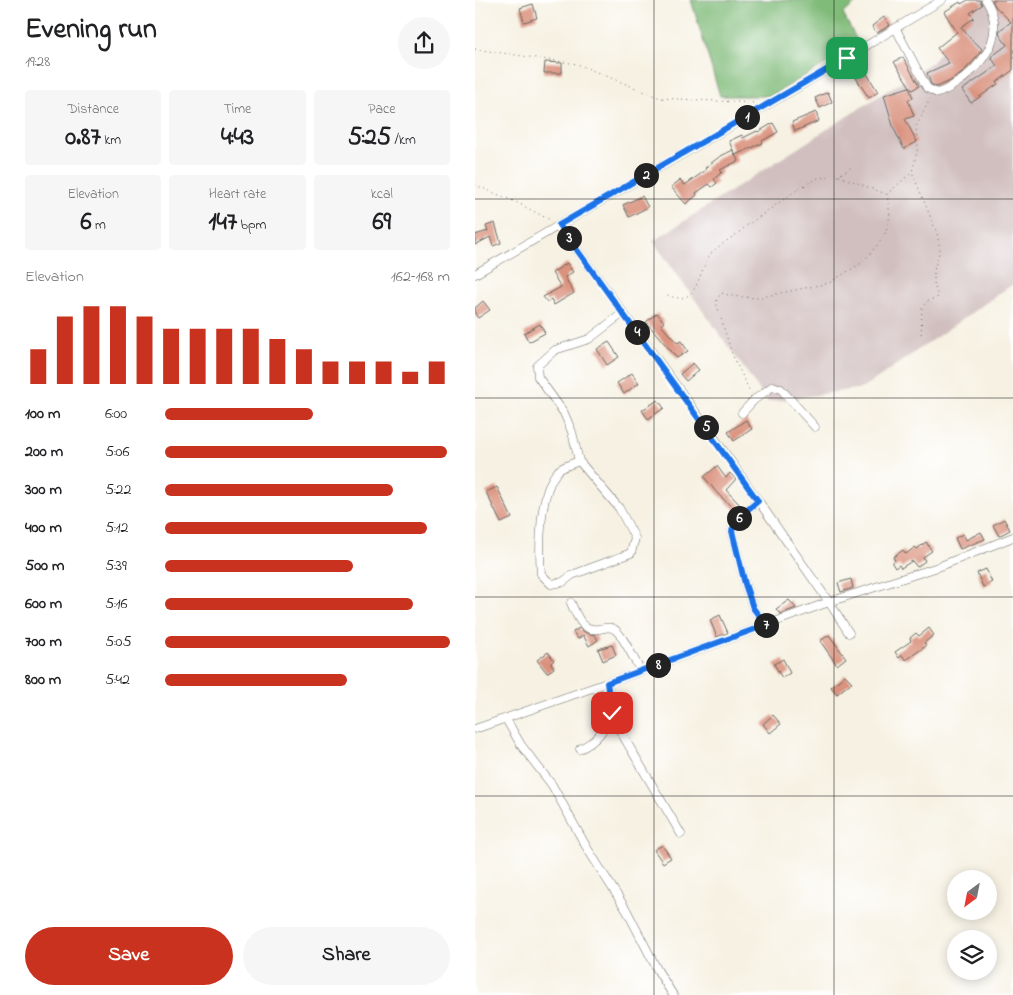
<!DOCTYPE html>
<html lang="en">
<head>
<meta charset="utf-8">
<style>
  body { margin:0; font-family:"Indie Flower",sans-serif; background:#f6f6f6; color:#202124; height:100vh; display:flex; flex-direction:column; font-size:19px; white-space:nowrap }
  * { box-sizing:border-box; margin:0 }
  p { font-size:16px; color:#757577 }
  .icon { flex:none; width:28px; height:28px; fill:none; stroke:currentColor; stroke-width:2; stroke-linecap:round; stroke-linejoin:round }
  .map { position:relative; flex:1; overflow:hidden }
  .panel { display:flex; flex-direction:column; background:#fff; width:475px }
  .panel>* { flex:none }
  .needle { width:32px; rotate:212deg }
  .buttons { position:absolute; left:472px; top:870px; display:grid; gap:10px }
  .buttons a { display:grid; place-items:center; width:50px; height:50px; border-radius:50%; background:#fff; box-shadow:0 2px 12px #0003; font-size:25px }
  .pin { position:absolute; display:grid; place-items:center; width:42px; height:42px; color:#fff; margin:-21px; border-radius:10px; box-shadow:0 2px 8px #0006 }
  .km { position:absolute; width:25px; height:25px; margin:-12px; border-radius:50%; background:#222; color:#fff; font-size:14px; line-height:25px; text-align:center }
  .round { display:grid; place-items:center; flex:none; width:52px; height:52px; border-radius:26px; background:#f6f6f6 }
  .head { display:flex; align-items:center; justify-content:space-between; height:85px; padding:0 25px }
  h1 { font-size:28px; font-weight:700; line-height:38px }
  .stats { display:grid; grid-template-columns:repeat(3,1fr); gap:8px; height:85px; padding:5px 25px }
  .stats div { display:grid; align-content:center; border-radius:5px; background:#f6f6f6; text-align:center }
  .stats b { font-size:25px; font-weight:700 }
  .stats small { font-size:14px; font-weight:400 }
  .stats p { font-size:14px }
  .chart { height:140px; padding:10px 25px }
  .chart p { display:flex; justify-content:space-between }
  .chart svg { width:100%; height:90px; margin-top:5px; stroke:#c8321e; stroke-width:6 }
  .button { display:flex; gap:10px; margin-top:auto; padding:10px 25px }
  .button a { flex:1; height:58px; border-radius:30px; background:#c8321e; color:#fff; font-size:20px; font-weight:700; line-height:58px; text-align:center }
  .button a+a { background:#f6f6f6; color:#202124 }
  ul { padding:0 25px; list-style:none; font-size:16px }
  li { display:grid; grid-template-columns:80px 60px 1fr; align-items:center; height:38px }
  li i { height:12px; border-radius:6px; background:#c8321e }
  main { display:flex; flex:1; min-height:0 }
  .map>svg:first-child { display:block }
  .industrial { fill:#d1bfbf }
  .forest { fill:#80bb79; stroke:#4e6c4a }
  .building { fill:#da917d }
  .lines { fill:none; stroke-linecap:round; stroke-linejoin:round }
  .minor-casing { stroke:#686761; stroke-width:9 }
  .path { stroke:#686761; stroke-width:1; stroke-dasharray:1 4; stroke-linecap:butt }
  .minor { stroke:#fff; stroke-width:8 }
  .route-casing { stroke:#fff; stroke-width:10 }
  .route { stroke:#1a73e8; stroke-width:6 }
  .grid { fill:none; stroke:#1c1c1c; stroke-width:1; stroke-opacity:0.55 }
</style>
</head>
<body>
<main>
<section class="panel">
<div class="head"><div><h1>Evening run</h1><p>19:28</p></div><a class="round"><svg class="icon" aria-label="share" viewBox="0 0 24 24"><path d="M12 15V3M7 8l5-5 5 5M5 13v7h14v-7"/></svg></a></div>
<div class="stats">
<div><p>Distance</p><b>0.87<small> km</small></b></div>
<div><p>Time</p><b>4:43</b></div>
<div><p>Pace</p><b>5:25<small> /km</small></b></div>
</div>
<div class="stats">
<div><p>Elevation</p><b>6<small> m</small></b></div>
<div><p>Heart rate</p><b>147<small> bpm</small></b></div>
<div><p>kcal</p><b>69</b></div>
</div>
<div class="chart"><p><span>Elevation</span>162–168 m</p>
<svg viewBox="0 0 160 44" preserveAspectRatio="none"><path d="M5 44V27M15 44V11M25 44V6M35 44V6M45 44V11M55 44V17M65 44V17M75 44V17M85 44V17M95 44V22M105 44V27M115 44V33M125 44V33M135 44V33M145 44V38M155 44V33"/></svg>
</div>
<ul>
<li><b>100 m</b>6:00<i style="width:52%"></i></li>
<li><b>200 m</b>5:06<i style="width:99%"></i></li>
<li><b>300 m</b>5:22<i style="width:80%"></i></li>
<li><b>400 m</b>5:12<i style="width:92%"></i></li>
<li><b>500 m</b>5:39<i style="width:66%"></i></li>
<li><b>600 m</b>5:16<i style="width:87%"></i></li>
<li><b>700 m</b>5:05<i style="width:100%"></i></li>
<li><b>800 m</b>5:42<i style="width:64%"></i></li>
</ul>
<div class="button"><a>Save</a><a>Share</a></div>
</section>
<div class="map">
<svg width="538" height="995" viewBox="0 0 538 995">
  <rect width="100%" height="100%" fill="#fff"/>
  <filter id="ink" filterUnits="userSpaceOnUse"><feTurbulence type="fractalNoise" baseFrequency=".02" numOctaves="2"/><feDisplacementMap in="SourceGraphic" scale="10" xChannelSelector="R" yChannelSelector="G"/><feConvolveMatrix kernelMatrix="1 2 1 2 8 2 1 2 1" color-interpolation-filters="sRGB"/></filter>
  <filter id="wash" filterUnits="userSpaceOnUse"><feTurbulence type="fractalNoise" baseFrequency=".0096" numOctaves="4" result="noise"/><feDisplacementMap in="SourceGraphic" scale="20" xChannelSelector="R" yChannelSelector="G"/><feGaussianBlur stdDeviation="1.12" result="paint"/><feColorMatrix in="noise" values="0 0 0 0 0 0 0 0 0 0 0 0 0 0 0 0 0 1.4 0 .05"/><feComposite in="paint" operator="in"/></filter>
  <g filter="url(#wash)">
    <rect width="100%" height="100%" fill="#f6f1e2"/>
    <!-- industrial -->
    <path class="industrial" d="M507 0H538V284L388 388 293 402 178 241 457 62Z"/>
    <!-- forest -->
    <path class="forest" d="M216 0H384L368 14 384 44 296 96H245Z"/>
    <g id="blocks">
      <!-- building -->
      <path class="building" d="M493 0H505L507 5 495 13 499 18 486 27 500 44 501 43 507 49 501 58 486 74 475 81 462 87 456 84 452 73 474 63 462 48 482 32 469 12 485 2 486 4Z
        M517 0H538V70L522 82 523 84 496 103 487 90 522 66 516 57 532 45 524 34 525 30 536 22 520 6Z
        M58 4 62 18 49 22 45 8Z
        M409 17 415 25 402 33 397 26Z
        M428 57 444 86 437 90 419 62Z
        M70 62 87 63V73H69Z
        M391 72 403 92 394 98 381 78Z
        M434 87 438 98 433 100 439 116 430 119 442 142 429 149 419 129 409 95Z
        M353 92 357 102 345 108 340 98Z
        M341 112 344 121 320 131 317 122Z
        M298 123 303 132 287 141 288 143 260 155 254 141 267 135 268 138 282 131 283 132Z
        M258 150 263 161 245 170 247 172 239 179 242 183 237 187 234 184 221 193 222 195 211 204 196 187 205 180 210 185 231 170 230 168 244 157Z
        M167 196 173 207 154 217 148 205Z
        M20 223 26 243 18 246 15 237 0 245V235L13 231 11 226Z
        M92 263 98 272 90 277 99 293 79 305 76 299 72 302 68 297 86 287 77 273Z
        M8 301 15 310 3 318 0 314V308Z
        M182 313 189 322 186 325 202 343 206 341 213 351 202 358 171 322Z
        M65 324 70 333 54 342 49 333Z
        M134 342 144 357 132 365 122 349Z
        M218 363 224 370 211 381 205 374Z
        M157 373 164 383 149 394 142 383Z
        M183 400 189 408 173 419 167 410Z
        M271 420 277 429 259 441 253 432Z
        M242 466 251 478 255 473 261 479 251 490 266 506 261 511 243 494 229 477Z
        M22 487 37 518 26 523 11 492Z
        M529 519 535 530 524 536 518 525Z
        M506 532 510 539 485 549 480 538 488 534 491 540Z
        M451 542 457 551 448 557 450 561 442 567 437 561 426 568 424 565 420 568 417 563 420 560 418 557 428 550 431 554 440 547 442 549Z
        M511 569 517 582 508 587 502 573Z
        M376 579 378 588 366 592 363 583Z
        M314 600 321 608 305 614 301 609Z
        M245 615 253 633 242 637 235 620Z
        M104 628 111 633 120 635 123 640 114 646 108 635 103 639 98 632Z
        M454 628 459 635 449 643 451 646 431 660 427 655 424 658 420 652 436 641 435 638 441 633 444 636Z
        M354 635 371 658 362 665 345 641Z
        M137 645 141 655 128 661 123 649Z
        M73 652 79 660 76 663 79 668 72 673 62 660Z
        M308 659 315 673 307 678 299 664Z
        M370 675 377 682 362 694 356 687Z
        M298 715 306 724 295 733 288 724Z
        M187 845 196 858 188 863 179 850Z"/>
    </g>
  </g>
  <g filter="url(#ink)">
    <use href="#blocks" fill-opacity="0" stroke="#686761" stroke-width="1"/>
    <g class="lines">
      <!-- minor casing -->
      <g class="minor-casing">
        <path id="minor" d="M421 29 452 88 462 93C472 91 480 84 489 78 514 57 530 31 511 0
          M84 225 240 439 354 602 374 633
          M0 274 323 87 467 0
          M267 413 279 400 298 386 306 389 340 427
          M104 461C98 464 88 466 83 471 64 491 64 547 66 574L76 584 88 582 97 575 156 553 160 538 144 508 104 461 97 432 89 413 63 377 62 366 80 350 114 339 148 313
          M283 501C273 510 261 517 257 531L270 584 278 608 291 625
          M96 603C102 616 107 632 124 629 130 628 134 626 139 629 147 633 160 662 166 671
          M132 683 137 713 141 724 206 834
          M31 719 46 745 77 785 112 848 152 911 183 971 198 995
          M0 729 166 671 354 602 463 567 538 537
          M105 749C123 740 128 731 137 713"/>
      </g>
      <!-- path -->
      <path class="path" d="M0 49 102 64 185 98 279 103
        M364 176 411 194
        M0 185 41 202 77 221
        M188 293C223 311 221 276 235 255 242 245 261 237 271 226L325 188 343 178 363 176 377 167
        M446 339 447 307 454 300 463 297 459 283V270L465 250 462 233 437 172 443 148 441 127 455 99
        M276 394 257 354 241 302 246 293 257 296 282 298 354 283 388 262 409 237 415 216 412 194 437 172"/>
      <!-- minor -->
      <use href="#minor" class="minor"/>
    </g>
  </g>
  <g class="lines" filter="url(#ink)">
    <!-- route casing -->
    <g class="route-casing">
      <path id="route" d="M137 713 132 683 291 625 278 608 270 584 257 531C261 517 273 510 283 501L84 225 372 58"/>
    </g>
    <!-- route -->
    <use href="#route" class="route"/>
  </g>
  <!-- grid -->
  <path class="grid" d="M179 0V995M359 0V995M0 199H538M0 398H538M0 597H538M0 796H538"/>
</svg>
<div class="buttons">
<a><svg class="needle" viewBox="-14 -14 28 28"><path d="M0-13l5 13h-10z" fill="#e53935"/><path d="M0 13l5-13h-10z" fill="#757577"/></svg></a>
<a><svg class="icon" aria-label="layers" viewBox="0 0 24 24"><path d="M12 4l9 5-9 5-9-5zM3 14l9 5 9-5"/></svg></a>
</div>
<div class="pin" style="left:372px;top:58px;background:#1e9e55"><svg class="icon" aria-label="arrive" viewBox="0 0 24 24"><path d="M6 21V4h12l-3 4 3 4H6"/></svg></div>
<div class="pin" style="left:137px;top:713px;background:#d93025"><svg class="icon" aria-label="check" viewBox="0 0 24 24"><path d="M5 12l5 5 9-10"/></svg></div>
<b class="km" style="left:272px;top:117px">1</b>
<b class="km" style="left:171px;top:175px">2</b>
<b class="km" style="left:94px;top:238px">3</b>
<b class="km" style="left:162px;top:332px">4</b>
<b class="km" style="left:231px;top:427px">5</b>
<b class="km" style="left:264px;top:518px">6</b>
<b class="km" style="left:291px;top:625px">7</b>
<b class="km" style="left:183px;top:665px">8</b>
</div>
</main>
</body>
</html>
